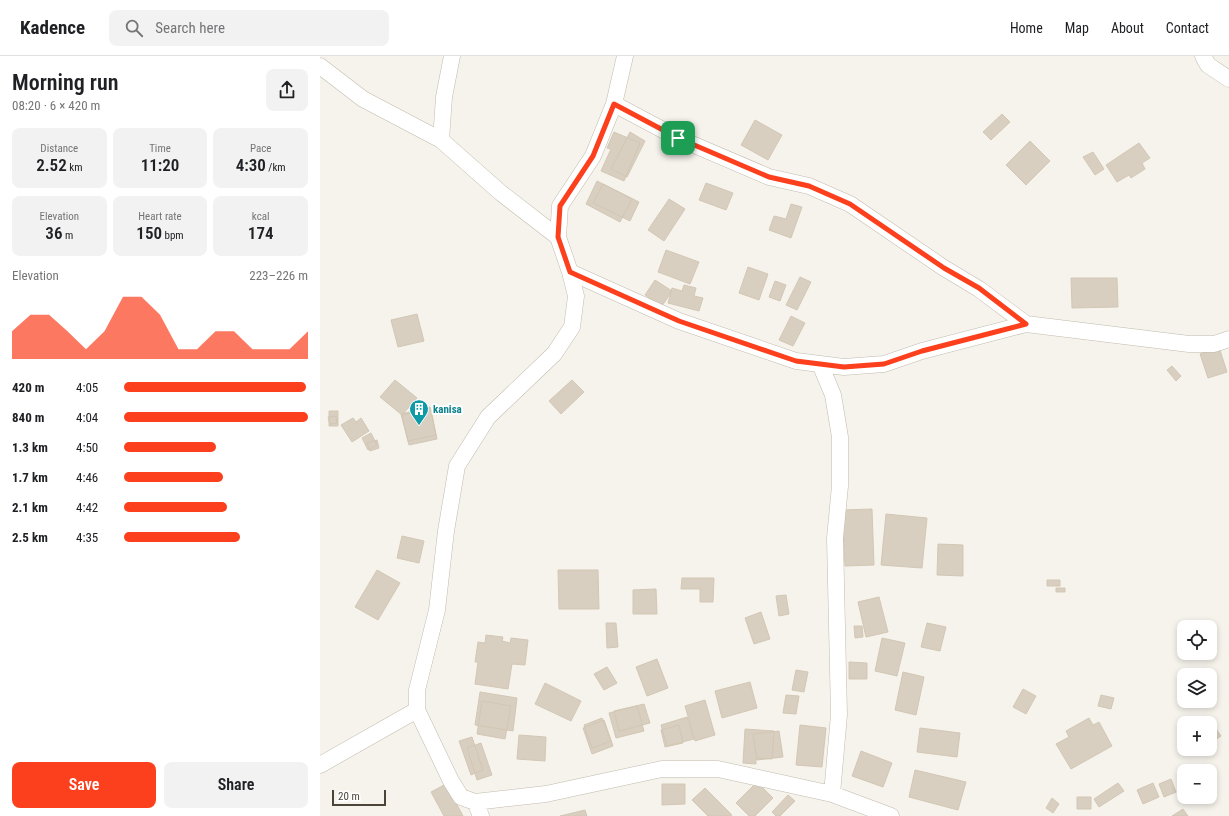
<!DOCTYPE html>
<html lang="en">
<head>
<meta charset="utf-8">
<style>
  body { margin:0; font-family:"Roboto Condensed",sans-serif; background:#f2f2f2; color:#202124; height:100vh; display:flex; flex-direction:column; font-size:15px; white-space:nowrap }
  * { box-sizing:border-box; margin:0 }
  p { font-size:13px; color:#757577 }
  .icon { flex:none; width:22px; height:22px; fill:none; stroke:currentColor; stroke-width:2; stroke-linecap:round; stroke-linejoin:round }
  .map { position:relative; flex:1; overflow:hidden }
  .side { display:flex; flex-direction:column; background:#fff; width:320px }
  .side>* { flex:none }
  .buttons { position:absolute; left:857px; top:564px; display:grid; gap:8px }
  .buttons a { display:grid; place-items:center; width:40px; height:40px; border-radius:8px; background:#fff; box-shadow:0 2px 6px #0003; font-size:20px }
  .scale { position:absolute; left:12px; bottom:10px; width:54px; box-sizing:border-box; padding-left:4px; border:2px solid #4b4439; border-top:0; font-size:11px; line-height:14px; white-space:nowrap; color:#4b4439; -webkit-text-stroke:3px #fff; paint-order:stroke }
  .pin { position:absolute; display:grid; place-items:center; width:34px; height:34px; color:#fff; margin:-17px; border-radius:8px; box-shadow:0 2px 6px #0006 }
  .round { display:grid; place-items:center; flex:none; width:42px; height:42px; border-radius:8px; background:#f2f2f2 }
  .overview { display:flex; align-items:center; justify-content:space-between; height:68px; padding:0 12px }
  h1 { font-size:22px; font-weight:600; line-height:30px }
  .metrics { display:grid; grid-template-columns:repeat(3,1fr); gap:6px; height:68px; padding:4px 12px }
  .metrics div { display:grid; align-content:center; border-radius:8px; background:#f2f2f2; text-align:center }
  .metrics b { font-size:17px; font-weight:600 }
  .metrics small { font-size:11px; font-weight:400 }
  .metrics p { font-size:11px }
  .chart { height:112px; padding:8px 12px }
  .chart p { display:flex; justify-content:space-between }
  .chart svg { width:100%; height:72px; margin-top:4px; fill:#fc3f1d; opacity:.7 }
  .cta { display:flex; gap:8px; margin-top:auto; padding:8px 12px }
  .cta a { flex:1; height:46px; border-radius:8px; background:#fc3f1d; color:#fff; font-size:16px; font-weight:600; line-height:46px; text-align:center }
  .cta a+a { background:#f2f2f2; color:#202124 }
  ul { padding:0 12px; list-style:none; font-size:13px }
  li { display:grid; grid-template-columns:64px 48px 1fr; align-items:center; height:30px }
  li i { height:10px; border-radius:5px; background:#fc3f1d }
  header { display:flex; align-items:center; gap:24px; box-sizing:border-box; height:56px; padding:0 20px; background:#fff; border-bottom:1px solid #e0e0e0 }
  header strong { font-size:19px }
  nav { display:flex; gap:22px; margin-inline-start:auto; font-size:14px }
  .search { width:280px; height:36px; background:#f2f2f2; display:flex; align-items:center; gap:10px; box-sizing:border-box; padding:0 14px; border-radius:8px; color:#757577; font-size:15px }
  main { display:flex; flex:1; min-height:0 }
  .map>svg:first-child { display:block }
  .building { fill:#d8cfc1; stroke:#d3c7b4 }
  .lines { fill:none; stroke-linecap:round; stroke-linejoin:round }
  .minor-casing { stroke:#c2bbae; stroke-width:17 }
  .minor { stroke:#fff; stroke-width:16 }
  .route-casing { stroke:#fff; stroke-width:8 }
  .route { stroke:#fc3f1d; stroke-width:5 }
  .labels { text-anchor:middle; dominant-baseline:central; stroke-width:4; stroke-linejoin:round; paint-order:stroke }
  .culture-label { font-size:11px; font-weight:bold; fill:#0d838f; stroke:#fff; text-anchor:start }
</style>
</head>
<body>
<header>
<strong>Kadence</strong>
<div class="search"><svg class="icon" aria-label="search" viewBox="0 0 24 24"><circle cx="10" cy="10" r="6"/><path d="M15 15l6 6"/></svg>Search here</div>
<nav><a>Home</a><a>Map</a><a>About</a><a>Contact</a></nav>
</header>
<main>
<section class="side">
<div class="overview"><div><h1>Morning run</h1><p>08:20 · 6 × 420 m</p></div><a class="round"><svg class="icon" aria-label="share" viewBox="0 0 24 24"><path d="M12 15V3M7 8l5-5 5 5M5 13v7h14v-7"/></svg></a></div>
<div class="metrics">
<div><p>Distance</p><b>2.52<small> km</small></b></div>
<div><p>Time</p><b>11:20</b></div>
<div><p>Pace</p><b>4:30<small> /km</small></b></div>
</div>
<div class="metrics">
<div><p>Elevation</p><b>36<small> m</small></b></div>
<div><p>Heart rate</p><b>150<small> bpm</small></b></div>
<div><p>kcal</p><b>174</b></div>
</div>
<div class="chart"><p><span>Elevation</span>223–226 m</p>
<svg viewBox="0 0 160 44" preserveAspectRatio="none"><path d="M0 44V27L10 17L20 17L30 27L40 38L50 27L60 6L70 6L80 17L90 38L100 38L110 27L120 27L130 38L140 38L150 38L160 27V44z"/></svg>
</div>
<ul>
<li><b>420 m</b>4:05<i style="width:99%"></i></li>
<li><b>840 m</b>4:04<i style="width:100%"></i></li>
<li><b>1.3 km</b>4:50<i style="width:50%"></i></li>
<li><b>1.7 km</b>4:46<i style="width:54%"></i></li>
<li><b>2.1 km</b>4:42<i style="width:56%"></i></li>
<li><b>2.5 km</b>4:35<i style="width:63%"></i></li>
</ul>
<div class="cta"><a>Save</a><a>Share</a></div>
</section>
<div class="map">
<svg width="909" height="760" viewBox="0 0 909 760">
  <rect width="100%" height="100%" fill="#f6f3ec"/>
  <!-- building -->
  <path class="building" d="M682 58 690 66 671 84 663 76Z
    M435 64 462 79 448 104 421 89Z
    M294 76 320 87 304 125 281 115 291 93 287 92Z
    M310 76 325 85 307 121 291 113Z
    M710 85 730 105 706 129 686 109Z
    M819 87 830 102 822 107 825 113 811 122 809 119 797 126 786 109Z
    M773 96 784 113 775 119 763 101Z
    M277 125 312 143 300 166 266 148Z
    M386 127 413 137 406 154 379 144Z
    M283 128 319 146 310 165 273 147Z
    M349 143 365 153 344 185 328 174Z
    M471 148 482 151 471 182 449 174 454 160 466 163Z
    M346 194 379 206 370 228 338 216Z
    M428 211 448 218 439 244 419 237Z
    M480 221 491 226 477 254 466 249Z
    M751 222H797L798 251 752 252Z
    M335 224 352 235 342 250 325 239Z
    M455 225 466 229 460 245 449 241Z
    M364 229 376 232 374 240 383 242 379 255 348 247 352 232 362 235Z
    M97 258 104 285 78 291 71 264Z
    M471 260 485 267 473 290 459 284Z
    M899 291 907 316 888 322 880 298Z
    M852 310 861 320 856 325 847 314Z
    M75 324 97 342 82 359 60 341Z
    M252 324 264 336 241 358 229 345Z
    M110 351 117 383 89 389 81 358Z
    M111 353 116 379 88 385 82 359Z
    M9 355H18V370H9Z
    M16 360 17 367 10 368 8 361Z
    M33 362 36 366 41 362 49 375 32 386 21 369Z
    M51 377 57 389 48 394 42 382Z
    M57 384 59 392 50 395 47 387Z
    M552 453 554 509 525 510 522 454Z
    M566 458 607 462 602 512 561 509Z
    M82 480 104 485 99 507 77 502Z
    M618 488 643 489V520L617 519Z
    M57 514 80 527 58 564 35 551Z
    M238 514H278L279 553H239Z
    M362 522H394L393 546H380V533H361Z
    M727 524H740V530H727Z
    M736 532H745V536H736Z
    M336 533 337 558H313V534Z
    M466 539 469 558 459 560 456 540Z
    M559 541 568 576 546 581 538 546Z
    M441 556 450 583 434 588 425 562Z
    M286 567H296L298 591 287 592Z
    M607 567 626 571 620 595 601 591Z
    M534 570H542L543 581 535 582Z
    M166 579 183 581 182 585 190 587 191 582 208 584 205 609 192 608 188 633 155 628 158 606H155L158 586 165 587Z
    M562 582 585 587 577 620 555 615Z
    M337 603 348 632 327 640 316 611Z
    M529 606 547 607V623H529Z
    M287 611 297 627 284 634 274 618Z
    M476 614 488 616 484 636 472 634Z
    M583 616 604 621 596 659 575 654Z
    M430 626 437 652 402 662 395 635Z
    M225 627 261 645 251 665 215 648Z
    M703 633 716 640 706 658 693 651Z
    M160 636 197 642 193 675 155 669Z
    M466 639 479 640 476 658 463 657Z
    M781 639 794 642 791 653 778 650Z
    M385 644 395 679 375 685 365 650Z
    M162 645 191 650 185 683 157 678Z
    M324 648 330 667 299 675 294 655Z
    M317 650 324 675 296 682 289 657Z
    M367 661 374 683 347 690 341 669Z
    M282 662 291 685 272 692 264 669Z
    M769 662 773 669 779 666 792 690 751 713 736 688 749 681 746 675Z
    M284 664 293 690 272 698 263 672Z
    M359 669 363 687 345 691 341 674Z
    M480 669 506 672 502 711 476 709Z
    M600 672 640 677 637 701 597 696Z
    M425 673 454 675 452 703 436 702V708L423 707Z
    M896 673 901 680 890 687V677Z
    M459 675 463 701 437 704 433 678Z
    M199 679 226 681 225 705 197 703Z
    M152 681 163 714 151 719 139 685Z
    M161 687 172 719 157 724 147 692Z
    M541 695 572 707 563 731 532 720Z
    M595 714 646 726 638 754 589 741Z
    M851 723 856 736 844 741 839 728Z
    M437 726 453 742 435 760H429L416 747Z
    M798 727 804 735 779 751 774 743Z
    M833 727 839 741 823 748 817 734Z
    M126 728 143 760H124L111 736Z
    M342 728H365V748L342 749Z
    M385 732 412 759 410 760H388L372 744Z
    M468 739 475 745 460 760H456L452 756Z
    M757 741H771V753H757Z
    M732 742 739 748 733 757 726 752Z
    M863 753 868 760H852Z
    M265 754 267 760H240Z"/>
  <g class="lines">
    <!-- minor casing -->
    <g class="minor-casing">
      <path id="minor" d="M305 0 294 48 273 100 240 150 238 181 250 216 256 240 252 271 234 298 168 361 137 410 126 475 117 554 97 634V654L131 725 141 741 155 746 226 738 342 713H398L512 738 571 760
        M883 0 888 9 909 23
        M0 10 43 43 121 84 181 137 238 181
        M294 48 358 82 449 121 489 130 530 148 624 212 659 233 706 268
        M121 84 124 41 132 0
        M250 216 359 265 476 305 524 311 564 308 602 295 706 268 869 288H894L909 283
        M500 308 513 339 520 381V430L515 482 519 659 512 738
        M0 709 97 654
        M155 746 161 760"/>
    </g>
    <!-- minor -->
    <use href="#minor" class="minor"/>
  </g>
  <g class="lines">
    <!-- route casing -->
    <g class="route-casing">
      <path id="route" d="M294 48 358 82 449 121 489 130 530 148 624 212 659 232 706 268 602 295 564 308 524 311 476 305 359 265 250 216 238 181 240 150 273 100Z"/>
    </g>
    <!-- route -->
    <use href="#route" class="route"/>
  </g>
  <!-- icons -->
  <defs>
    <g id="building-pin" transform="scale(1)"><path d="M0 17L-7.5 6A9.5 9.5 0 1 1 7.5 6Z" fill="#0f9aa8" stroke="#fff"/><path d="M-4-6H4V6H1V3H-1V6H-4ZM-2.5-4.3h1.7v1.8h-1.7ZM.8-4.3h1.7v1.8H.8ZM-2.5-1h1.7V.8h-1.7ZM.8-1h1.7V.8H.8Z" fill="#fff"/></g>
  </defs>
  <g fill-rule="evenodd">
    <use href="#building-pin" x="99" y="353"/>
  </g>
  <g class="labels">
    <!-- culture labels -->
    <g class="culture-label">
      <text x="113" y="353">kanisa</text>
    </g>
  </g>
</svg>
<div class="buttons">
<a><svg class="icon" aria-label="locate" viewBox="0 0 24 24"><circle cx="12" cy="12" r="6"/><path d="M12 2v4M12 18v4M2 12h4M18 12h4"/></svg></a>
<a><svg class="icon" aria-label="layers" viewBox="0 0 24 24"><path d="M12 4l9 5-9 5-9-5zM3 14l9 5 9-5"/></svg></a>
<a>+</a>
<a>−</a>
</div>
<div class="scale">20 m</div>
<div class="pin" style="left:358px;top:82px;background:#1e9e55"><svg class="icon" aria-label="arrive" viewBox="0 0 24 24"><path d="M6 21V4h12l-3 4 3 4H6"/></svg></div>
</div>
</main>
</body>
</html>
